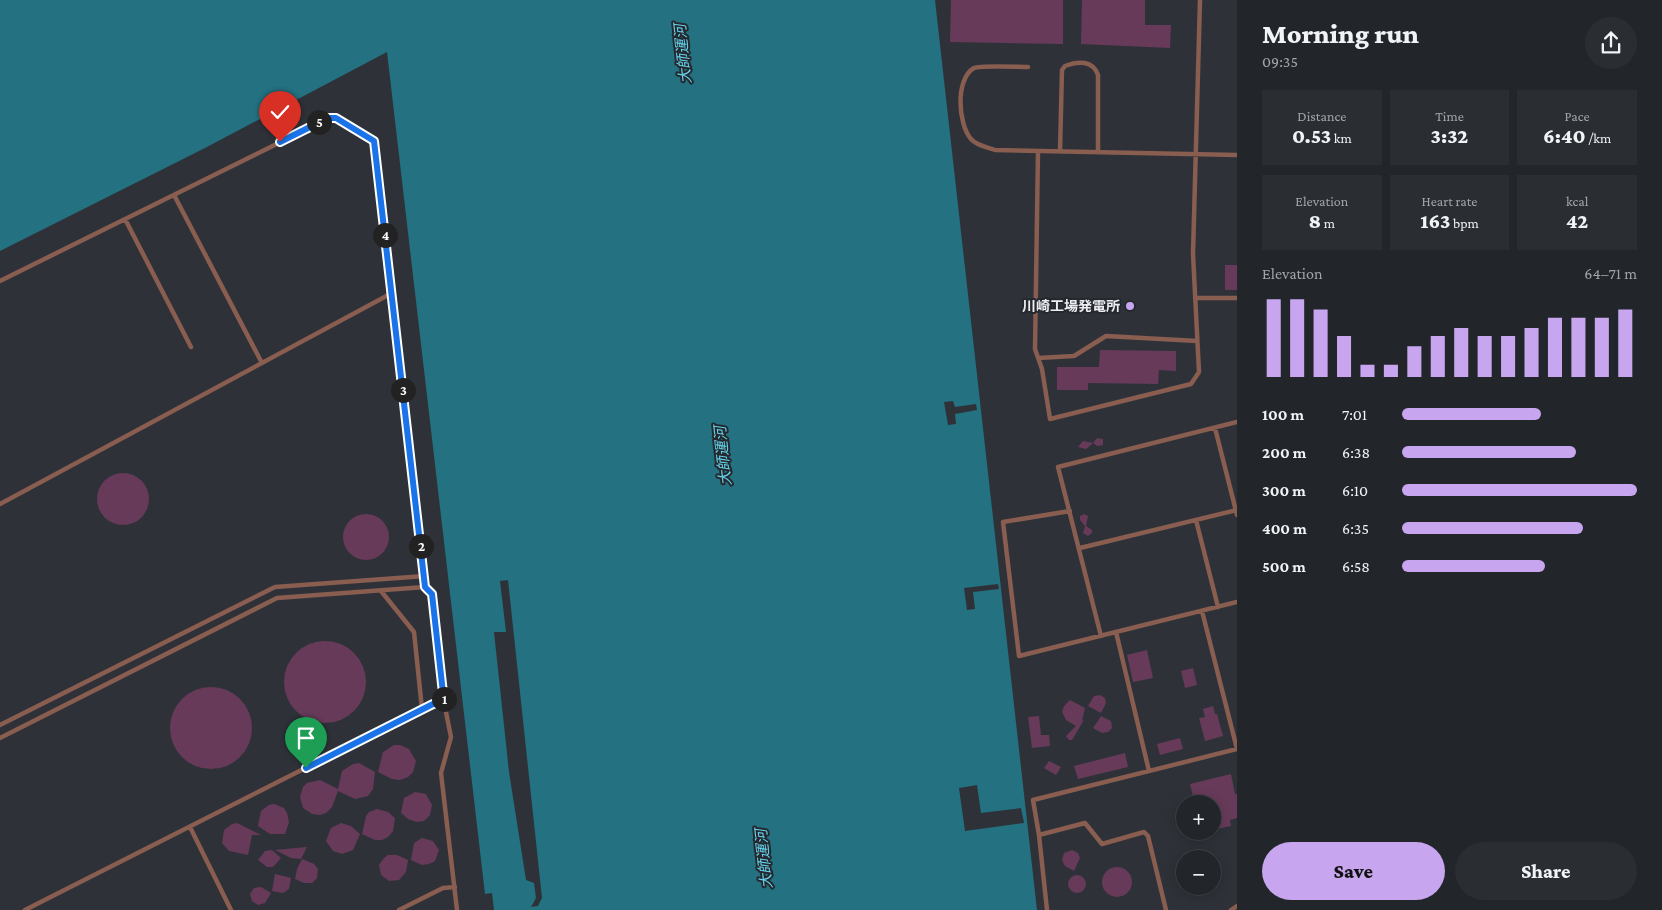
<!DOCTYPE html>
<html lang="en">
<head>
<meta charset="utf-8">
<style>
  body { margin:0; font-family:"Crimson Pro","Noto Sans JP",serif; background:#2a2e32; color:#f1f3f6; height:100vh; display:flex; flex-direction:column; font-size:19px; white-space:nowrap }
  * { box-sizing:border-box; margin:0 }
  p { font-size:16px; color:#a2a5a8 }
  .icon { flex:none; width:28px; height:28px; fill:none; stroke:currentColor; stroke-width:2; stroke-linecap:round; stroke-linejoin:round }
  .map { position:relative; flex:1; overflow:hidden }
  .drawer { display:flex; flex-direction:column; background:#22262a; width:425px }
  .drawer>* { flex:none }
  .tools { position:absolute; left:1176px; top:795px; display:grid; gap:10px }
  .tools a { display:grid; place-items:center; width:45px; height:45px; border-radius:50%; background:#22262a; box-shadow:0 2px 12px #0003,0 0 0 1px #3f4347; font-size:25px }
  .pin { position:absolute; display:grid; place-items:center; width:42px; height:42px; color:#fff; margin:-51px -21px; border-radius:50% 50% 50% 0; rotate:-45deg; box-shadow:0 0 5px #0007 }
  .pin .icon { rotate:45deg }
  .km { position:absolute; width:25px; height:25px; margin:-12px; border-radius:50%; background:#222; color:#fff; font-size:14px; line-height:25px; text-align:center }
  .round { display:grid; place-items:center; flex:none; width:52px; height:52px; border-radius:26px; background:#2a2e32 }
  .headline { display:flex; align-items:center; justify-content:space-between; height:85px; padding:0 25px }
  h1 { font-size:28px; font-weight:800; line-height:38px }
  .stats { display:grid; grid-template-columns:repeat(3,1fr); gap:8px; height:85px; padding:5px 25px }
  .stats div { display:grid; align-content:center; border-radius:0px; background:#2a2e32; text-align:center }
  .stats b { font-size:21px; font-weight:800 }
  .stats small { font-size:14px; font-weight:400 }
  .stats p { font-size:14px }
  .chart { height:140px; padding:10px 25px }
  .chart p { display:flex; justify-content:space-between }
  .chart svg { width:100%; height:90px; margin-top:5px; stroke:#c8a6ef; stroke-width:6 }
  .action { display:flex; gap:10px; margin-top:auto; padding:10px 25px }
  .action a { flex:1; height:58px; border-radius:30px; background:#c8a6ef; color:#111; font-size:20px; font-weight:800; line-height:58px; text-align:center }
  .action a+a { background:#2a2e32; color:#f1f3f6 }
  ul { padding:0 25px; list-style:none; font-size:16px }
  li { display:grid; grid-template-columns:80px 60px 1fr; align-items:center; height:38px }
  li i { height:12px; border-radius:6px; background:#c8a6ef }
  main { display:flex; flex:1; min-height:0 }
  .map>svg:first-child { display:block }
  .water { fill:#237181 }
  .pier { fill:#2e3238 }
  .building { fill:#673a5a }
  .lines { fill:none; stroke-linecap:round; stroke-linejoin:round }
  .lane { stroke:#895d4f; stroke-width:4.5 }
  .route-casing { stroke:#fff; stroke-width:10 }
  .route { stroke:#1a73e8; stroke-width:6 }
  .poi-dot { fill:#c8a6ef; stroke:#25282e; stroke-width:2 }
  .labels { text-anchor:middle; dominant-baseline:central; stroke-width:4; stroke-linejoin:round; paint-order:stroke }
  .poi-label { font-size:14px; font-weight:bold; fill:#ebedf1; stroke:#25282e; text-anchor:end }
  .water-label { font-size:15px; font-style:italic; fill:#64d4ec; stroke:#25282e }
</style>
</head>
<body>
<main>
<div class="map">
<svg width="1237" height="910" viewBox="0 0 1237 910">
  <rect width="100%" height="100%" fill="#2e3238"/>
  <!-- water -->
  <path class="water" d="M0 0H935L1037 910H494L492 893 485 894 387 52 205 148 0 251Z"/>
  <!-- pier -->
  <path class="pier" d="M953 401 955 407 976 404 977 410 955 414 956 424 948 425 944 402Z
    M508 580 542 898 538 906 531 907 536 898 534 883 526 880 509 772 494 632H506L500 581Z
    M998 584 999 589 973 592 975 609 967 610 964 588Z
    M977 785 981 813 1021 808 1024 823 965 831 959 788Z"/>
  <!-- building -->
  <path class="building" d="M951 0H1063V44L950 42Z
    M1082 0H1145V25H1171L1170 48 1081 44Z
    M1225 265H1237V290H1225Z
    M1100 350 1176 351V371L1159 370 1158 384 1088 383V390H1057V367H1099Z
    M1097 438 1103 439V445L1097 446 1093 443 1086 449 1078 447 1083 441 1093 443Z
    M97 499a26 26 0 1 1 52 0a26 26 0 1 1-52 0Z
    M1084 514 1088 516 1086 526 1092 530V533L1088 536 1083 533 1085 526 1080 520V516Z
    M343 537a23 23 0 1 1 46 0a23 23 0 1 1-46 0Z
    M284 682a41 41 0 1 1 82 0a41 41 0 1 1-82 0Z
    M1147 650 1153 678 1133 682 1127 655Z
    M1193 668 1197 685 1185 688 1181 671Z
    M170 728a41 41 0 1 1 82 0a41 41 0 1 1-82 0Z
    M1100 695 1105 698 1106 703 1101 713 1088 706 1094 696Z
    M1070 700 1085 708 1082 721 1084 720 1072 740H1069L1066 736 1076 726 1066 720 1062 712 1064 706Z
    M1213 706 1215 714H1217L1223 736 1205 741 1199 718 1205 717 1203 709Z
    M1039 716 1041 735H1049L1050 746 1032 748 1028 717Z
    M1101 716 1111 721 1112 728 1108 732 1102 733 1093 728Z
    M1180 738 1183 749 1160 755 1157 744Z
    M394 745H400L409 749 416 761 413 772 408 777 400 780 392 779 378 772 383 752Z
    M1125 753 1128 767 1078 779 1074 766Z
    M1049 761 1061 767 1056 775 1044 768Z
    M359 763 375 772 373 789 368 796 355 799 338 791 332 807 326 813 320 815 312 814 303 808 300 797 303 787 307 783 320 780 338 789 342 771 353 764Z
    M1231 774 1235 794H1237V818L1230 820 1231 826 1212 830V821L1218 819 1214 803 1195 804 1190 784Z
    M415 792 426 794 432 805 430 815 424 821 417 822 408 819 401 813 404 798Z
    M274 804 284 808 287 813 289 822 285 834H270L258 826 261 811 269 805Z
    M377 809 388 812 395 818 393 831 388 837 382 840H375L362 834 366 816 369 812Z
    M237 823 261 835H252L248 855 229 851 222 843 224 830 232 824Z
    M341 823 351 826 360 834 353 850 342 854 333 851 326 841 331 828Z
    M422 838 433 841 439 850 435 861 429 864 422 865 411 860 414 843Z
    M307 847 301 859 291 858 275 850Z
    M272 850 281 858 273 867H267L258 860 265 851Z
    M1072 850 1078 853 1080 858 1074 871 1065 866 1062 860 1064 853Z
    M388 855H397L408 860 406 872 399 880 389 881 381 875 379 865 384 858Z
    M302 859 314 864 318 869 317 878 312 883H304L295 879 297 869Z
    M1102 882a15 15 0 1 1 30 0a15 15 0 1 1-30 0Z
    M275 874 291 878 289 889 283 893 272 891Z
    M1068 884a9 9 0 1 1 18 0a9 9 0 1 1-18 0Z
    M261 887 271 893 265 903 258 905 252 901 250 894 254 888Z"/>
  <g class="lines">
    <!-- lane -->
    <path class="lane" d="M1028 67C1018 67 982 65 974 68 955 79 958 124 971 139 977 146 987 147 995 150L1237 155
      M1038 151 1035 349 1042 369 1050 419 1191 384 1199 372 1193 254 1200 0
      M1060 151 1062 70 1065 66C1078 61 1093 60 1098 75V152
      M174 195 262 363
      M125 219 191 347
      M0 281 329 118H336L374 141 425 576 275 587 0 725
      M1195 298H1237
      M1038 358 1074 356 1106 336 1197 341
      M1215 428 1237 515
      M0 504 392 293
      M1070 511 1003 522 1019 656 1237 602
      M1196 520 1218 607
      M1080 548 1237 510
      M425 576V587L432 594 444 702 451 737 441 773 457 910
      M381 591 414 632 422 709
      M1202 611 1237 749
      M1116 632 1149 771
      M1101 636 1058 467 1237 422
      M0 738 277 598 425 587
      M190 827 231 910
      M1039 835 1085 823 1102 844 1144 832 1148 836 1166 910
      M25 910 422 709 433 704 444 702
      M399 910 443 888 455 887
      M1047 910 1039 835 1033 800 1237 749
      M1231 910 1237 906"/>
  </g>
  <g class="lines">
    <!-- route casing -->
    <g class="route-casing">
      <path id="route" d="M280 142 328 118H336L374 141 425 587 432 594 444 702 433 704 306 768"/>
    </g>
    <!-- route -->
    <use href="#route" class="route"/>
  </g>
  <!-- markers -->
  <circle class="poi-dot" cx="1130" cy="306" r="5"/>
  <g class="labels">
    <!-- poi labels -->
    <g class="poi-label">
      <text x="1120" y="306">川崎工場発電所</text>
    </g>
    <!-- water labels -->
    <g class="water-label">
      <text transform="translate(683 54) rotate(-96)">大師運河</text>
      <text transform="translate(723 456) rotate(-96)">大師運河</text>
      <text transform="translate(764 859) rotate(-96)">大師運河</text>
    </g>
  </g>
</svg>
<div class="tools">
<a>+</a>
<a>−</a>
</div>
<div class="pin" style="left:306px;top:768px;background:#1e9e55"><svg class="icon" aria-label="arrive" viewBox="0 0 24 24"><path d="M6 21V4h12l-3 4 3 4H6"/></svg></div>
<div class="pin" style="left:280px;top:142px;background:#d93025"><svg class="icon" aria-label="check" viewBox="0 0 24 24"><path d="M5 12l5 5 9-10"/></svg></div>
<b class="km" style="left:444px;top:699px">1</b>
<b class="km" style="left:421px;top:546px">2</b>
<b class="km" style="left:403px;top:390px">3</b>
<b class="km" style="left:385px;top:235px">4</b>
<b class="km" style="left:319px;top:122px">5</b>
</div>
<section class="drawer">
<div class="headline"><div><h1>Morning run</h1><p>09:35</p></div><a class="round"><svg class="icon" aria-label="share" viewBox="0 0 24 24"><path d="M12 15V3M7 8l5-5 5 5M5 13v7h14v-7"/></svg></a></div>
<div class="stats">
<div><p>Distance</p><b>0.53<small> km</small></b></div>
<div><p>Time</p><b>3:32</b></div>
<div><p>Pace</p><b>6:40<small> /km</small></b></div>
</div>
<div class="stats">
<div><p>Elevation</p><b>8<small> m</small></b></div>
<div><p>Heart rate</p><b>163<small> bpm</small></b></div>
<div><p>kcal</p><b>42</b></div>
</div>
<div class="chart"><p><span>Elevation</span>64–71 m</p>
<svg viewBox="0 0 160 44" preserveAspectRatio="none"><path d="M5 44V6M15 44V6M25 44V11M35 44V24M45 44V38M55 44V38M65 44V29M75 44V24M85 44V20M95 44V24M105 44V24M115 44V20M125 44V15M135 44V15M145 44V15M155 44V11"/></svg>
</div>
<ul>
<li><b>100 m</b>7:01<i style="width:59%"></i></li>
<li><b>200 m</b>6:38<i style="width:74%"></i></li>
<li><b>300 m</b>6:10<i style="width:100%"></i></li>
<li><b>400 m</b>6:35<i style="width:77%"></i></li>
<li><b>500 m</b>6:58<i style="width:61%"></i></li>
</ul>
<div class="action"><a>Save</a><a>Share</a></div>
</section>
</main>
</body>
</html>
